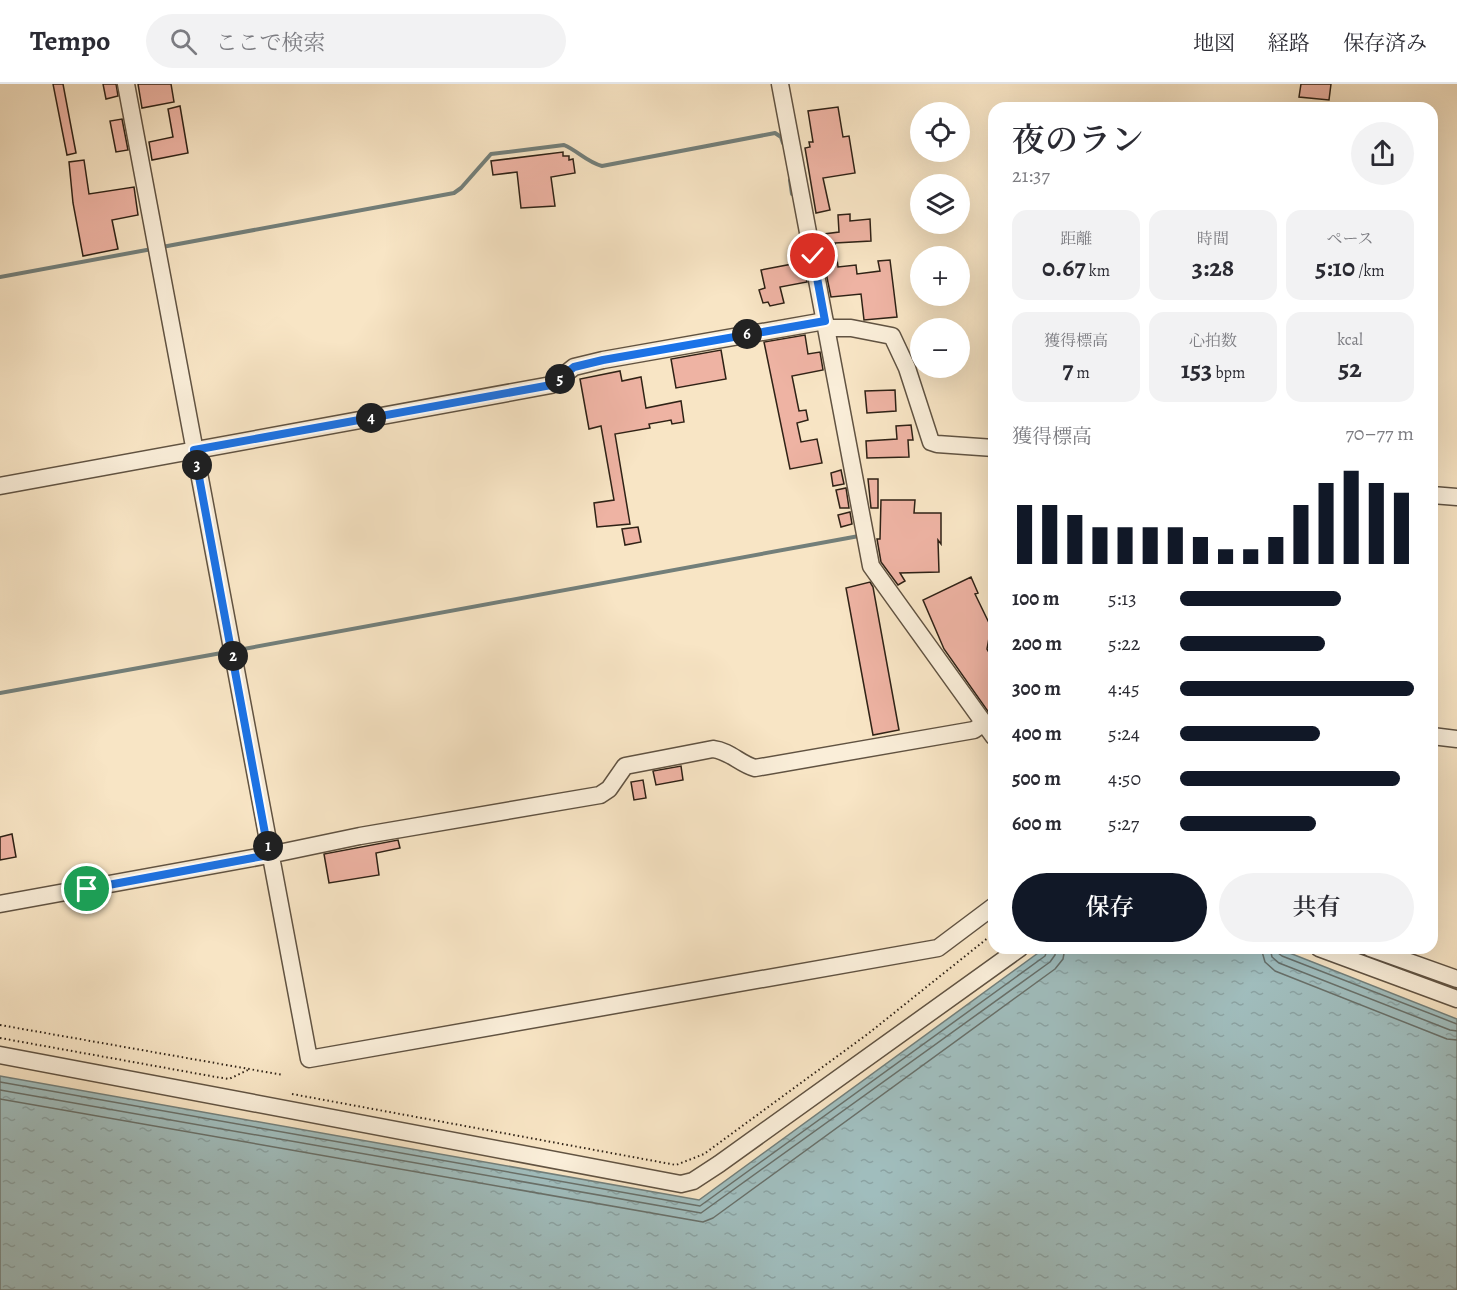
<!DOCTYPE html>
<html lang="ja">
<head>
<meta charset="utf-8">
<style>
  body { margin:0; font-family:Alegreya,"Noto Serif JP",serif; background:#f2f2f3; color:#2b2b33; height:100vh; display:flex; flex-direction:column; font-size:22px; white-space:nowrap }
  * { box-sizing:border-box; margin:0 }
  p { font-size:20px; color:#7c7c81 }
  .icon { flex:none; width:33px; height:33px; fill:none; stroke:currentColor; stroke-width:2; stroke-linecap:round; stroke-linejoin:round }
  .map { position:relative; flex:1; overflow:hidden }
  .side { position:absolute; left:988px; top:18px; width:450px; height:852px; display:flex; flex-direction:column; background:#fff; border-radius:18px; box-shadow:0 6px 24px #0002 }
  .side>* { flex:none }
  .fabs { position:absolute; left:910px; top:18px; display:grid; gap:12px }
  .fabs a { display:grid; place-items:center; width:60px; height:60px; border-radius:50%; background:#fff; box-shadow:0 6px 24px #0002; font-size:30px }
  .pin { position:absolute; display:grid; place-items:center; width:51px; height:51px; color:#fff; margin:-26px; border:3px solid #fff; border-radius:50%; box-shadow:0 2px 6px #0007 }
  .km { position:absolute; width:30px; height:30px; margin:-15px; border-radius:50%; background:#222; color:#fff; font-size:16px; line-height:30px; text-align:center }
  .round { display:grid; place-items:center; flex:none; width:63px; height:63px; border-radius:32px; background:#f2f2f3 }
  .headline { display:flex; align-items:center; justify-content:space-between; height:102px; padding:0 24px }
  h1 { font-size:33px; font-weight:600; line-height:45px }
  .stats { display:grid; grid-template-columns:repeat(3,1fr); gap:9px; height:102px; padding:6px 24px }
  .stats div { display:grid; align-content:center; border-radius:15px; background:#f2f2f3; text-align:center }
  .stats b { font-size:26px; font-weight:600 }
  .stats small { font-size:16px; font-weight:400 }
  .stats p { font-size:16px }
  .chart { height:168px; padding:12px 24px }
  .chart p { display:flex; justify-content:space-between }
  .chart svg { width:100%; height:108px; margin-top:6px; stroke:#111827; stroke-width:6 }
  .action { display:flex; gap:12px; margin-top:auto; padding:12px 24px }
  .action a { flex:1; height:69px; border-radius:36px; background:#111827; color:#fff; font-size:24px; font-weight:600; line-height:69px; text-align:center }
  .action a+a { background:#f2f2f3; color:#2b2b33 }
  ul { padding:0 24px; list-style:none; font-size:20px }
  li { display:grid; grid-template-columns:96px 72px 1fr; align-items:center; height:45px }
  li i { height:15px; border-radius:8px; background:#111827 }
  header { display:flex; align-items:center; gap:36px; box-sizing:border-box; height:84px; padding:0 30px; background:#fff; border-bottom:2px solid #e1e1e2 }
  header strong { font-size:28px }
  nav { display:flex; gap:33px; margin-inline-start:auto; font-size:21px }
  .search { width:420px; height:54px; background:#f2f2f3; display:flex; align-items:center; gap:15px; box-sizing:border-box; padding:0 21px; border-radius:33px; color:#7c7c81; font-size:22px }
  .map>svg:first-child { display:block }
  .water { fill:url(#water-ripples); stroke:#737f7a; stroke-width:1.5 }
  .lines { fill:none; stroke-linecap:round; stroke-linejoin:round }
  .shore { stroke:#68706a; stroke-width:1.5 }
  .stream { stroke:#737f7a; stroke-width:4 }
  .building { fill:#eeb3a3; stroke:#2f2216; stroke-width:1.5 }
  .minor-casing { stroke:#615342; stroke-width:19 }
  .path { stroke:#2f2216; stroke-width:2; stroke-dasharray:1.5 3; stroke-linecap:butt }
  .minor { stroke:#faeed9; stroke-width:16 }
  .route-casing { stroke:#fff; stroke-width:12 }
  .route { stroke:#1a73e8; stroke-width:8 }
</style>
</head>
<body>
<header>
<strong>Tempo</strong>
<div class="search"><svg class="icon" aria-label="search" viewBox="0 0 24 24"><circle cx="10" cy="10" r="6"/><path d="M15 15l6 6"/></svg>ここで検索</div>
<nav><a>地図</a><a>経路</a><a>保存済み</a></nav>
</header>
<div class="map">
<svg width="1457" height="1206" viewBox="0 0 1457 1206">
  <defs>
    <pattern id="water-ripples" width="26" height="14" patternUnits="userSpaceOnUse" patternTransform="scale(1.5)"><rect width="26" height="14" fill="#a0bdbd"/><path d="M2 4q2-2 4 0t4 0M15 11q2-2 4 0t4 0" fill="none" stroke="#8aa2a2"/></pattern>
  </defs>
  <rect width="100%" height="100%" fill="#f8e5c5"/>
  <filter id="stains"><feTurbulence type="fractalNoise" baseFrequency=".00333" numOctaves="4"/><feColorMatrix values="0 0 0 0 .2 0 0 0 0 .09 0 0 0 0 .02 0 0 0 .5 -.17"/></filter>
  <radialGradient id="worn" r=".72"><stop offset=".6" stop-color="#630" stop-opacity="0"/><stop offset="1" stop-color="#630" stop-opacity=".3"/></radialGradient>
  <!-- water -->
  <path class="water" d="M1045 864H1277L1457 935V1206H0V992L699 1116Z"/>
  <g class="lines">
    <!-- shore -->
    <path class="shore" d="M1261 864 1265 878 1275 887 1447 955 1457 956
      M1270 864 1272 873 1279 879 1450 946 1457 947
      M1278 864V869L1282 872 1457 940
      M0 998 700 1122 1045 872 1048 864
      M0 1006 701 1129 1050 878 1055 871 1056 864
      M0 1015 703 1138 713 1134 1055 885 1063 875 1065 864"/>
    <!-- stream -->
    <path class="stream" d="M790 96 792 110
      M162 163 454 109 461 104 491 70 564 61C578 67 587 78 602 82L775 49 781 53 783 59
      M0 193 152 165
      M238 566 859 452
      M0 609 227 568"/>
  </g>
  <!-- building -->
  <path class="building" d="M53 0H63L76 69 67 71Z
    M103 0H116L118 12 106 15Z
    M138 0H171L174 18 142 24Z
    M1301 0H1331L1329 16 1299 13Z
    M180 22 188 69 152 76 149 58 173 53 168 25Z
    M838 23 843 53 849 52 855 89 823 94 830 126 816 129 805 64 810 63 809 58H813L808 27Z
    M122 35 128 66 116 68 110 37Z
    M563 68V72H569V76L573 75 575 89 551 93 555 122 521 124 517 88 493 91 491 77Z
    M84 76 89 110 134 103 138 131 112 136 118 165 83 172 73 119 69 78Z
    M850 130V137L870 135 871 157 835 159 838 183 856 181 857 190 880 187 878 177 890 176 897 233 864 236 861 210 831 213 825 184H828L824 150 839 148 838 131Z
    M803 178 807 198 780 203 784 219 770 222 768 218 763 219 759 206 765 204 761 186Z
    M805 251 808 270 820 268 823 286 792 292 799 327 806 326 808 336 797 339 801 358 817 355 822 379 790 385 764 258Z
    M721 266 726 295 676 304 671 275Z
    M620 287 622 297 641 293 646 324 681 317 684 338 672 340 671 336 649 340 650 344 615 350 630 440 597 443 594 419 614 416 601 342 589 345 580 295Z
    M895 306 896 327 867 329 865 307Z
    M911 341 913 356H908L909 373 867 374 866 357 897 355 896 342Z
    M841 386 844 400 833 402 831 389Z
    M868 395H878V424H871Z
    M846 404 849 424H840L836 406Z
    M881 416H915L914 429H941V460L938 456 939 488 900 489 905 497 898 501 881 478 877 455H880Z
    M850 428 852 440 841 443 838 431Z
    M638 443 641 458 625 461 622 445Z
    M971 493 978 509 975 510 991 543 987 565 994 577V636L944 565 923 516Z
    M870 498 873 503 899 646 873 651 846 504Z
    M681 682 683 696 656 701 653 687Z
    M643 696 646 714 634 716 631 698Z
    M12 750 16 773 0 776V753Z
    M398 756 400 764 376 769 379 791 329 799 324 770Z"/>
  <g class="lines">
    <!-- minor casing -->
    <g class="minor-casing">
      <path id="minor" d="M126 0 309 975 938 864 994 822
        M780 0 871 482 994 653
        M827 244H851L892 252 907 284 931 358 937 360 994 364
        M0 402 551 301 574 283 603 276 825 237
        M1432 411 1457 413
        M1432 652 1457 655
        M0 820 269 771 360 752 600 711 609 705 625 682 713 665C730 667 740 680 755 684L974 646 984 639
        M1319 864 1457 915
        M1370 864 1457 895
        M0 971 681 1100 693 1097 719 1080 1020 864"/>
    </g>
    <!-- path -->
    <path class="path" d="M0 941 283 991
      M0 954 216 993 229 995 250 985
      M292 1010 676 1081 704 1070 869 949 994 849"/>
    <!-- minor -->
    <use href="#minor" class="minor"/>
  </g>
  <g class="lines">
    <!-- route casing -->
    <g class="route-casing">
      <path id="route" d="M87 805 269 771 194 366 551 301 574 283 603 276 825 237 813 172"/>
    </g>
    <!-- route -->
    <use href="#route" class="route"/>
  </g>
  <rect width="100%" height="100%" filter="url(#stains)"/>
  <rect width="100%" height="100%" fill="url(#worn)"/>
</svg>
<div class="fabs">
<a><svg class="icon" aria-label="locate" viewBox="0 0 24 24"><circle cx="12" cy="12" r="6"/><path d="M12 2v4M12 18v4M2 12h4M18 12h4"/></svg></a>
<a><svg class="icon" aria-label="layers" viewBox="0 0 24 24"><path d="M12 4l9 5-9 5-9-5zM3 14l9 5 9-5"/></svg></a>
<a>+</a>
<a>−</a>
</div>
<div class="pin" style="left:87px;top:805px;background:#1e9e55"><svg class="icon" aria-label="arrive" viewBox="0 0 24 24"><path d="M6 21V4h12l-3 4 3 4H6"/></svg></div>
<div class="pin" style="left:813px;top:172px;background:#d93025"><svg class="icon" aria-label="check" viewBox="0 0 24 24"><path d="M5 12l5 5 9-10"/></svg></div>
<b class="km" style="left:268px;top:762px">1</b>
<b class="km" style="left:233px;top:572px">2</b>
<b class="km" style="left:197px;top:381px">3</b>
<b class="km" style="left:371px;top:334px">4</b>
<b class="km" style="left:560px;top:295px">5</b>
<b class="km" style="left:747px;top:250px">6</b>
<section class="side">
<div class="headline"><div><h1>夜のラン</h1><p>21:37</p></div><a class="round"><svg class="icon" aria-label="share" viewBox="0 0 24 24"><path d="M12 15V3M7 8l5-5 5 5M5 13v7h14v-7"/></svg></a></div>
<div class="stats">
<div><p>距離</p><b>0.67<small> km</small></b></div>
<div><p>時間</p><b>3:28</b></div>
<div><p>ペース</p><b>5:10<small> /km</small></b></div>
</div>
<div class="stats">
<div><p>獲得標高</p><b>7<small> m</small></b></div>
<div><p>心拍数</p><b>153<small> bpm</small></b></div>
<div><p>kcal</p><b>52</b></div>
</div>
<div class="chart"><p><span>獲得標高</span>70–77 m</p>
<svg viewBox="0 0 160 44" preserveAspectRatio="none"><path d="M5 44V20M15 44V20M25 44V24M35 44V29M45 44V29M55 44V29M65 44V29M75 44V33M85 44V38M95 44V38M105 44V33M115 44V20M125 44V11M135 44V6M145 44V11M155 44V15"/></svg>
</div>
<ul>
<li><b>100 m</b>5:13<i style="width:69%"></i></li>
<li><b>200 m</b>5:22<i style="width:62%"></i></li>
<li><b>300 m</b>4:45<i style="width:100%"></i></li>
<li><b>400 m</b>5:24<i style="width:60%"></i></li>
<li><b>500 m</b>4:50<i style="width:94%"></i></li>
<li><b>600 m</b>5:27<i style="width:58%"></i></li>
</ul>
<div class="action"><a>保存</a><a>共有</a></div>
</section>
</div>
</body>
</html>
